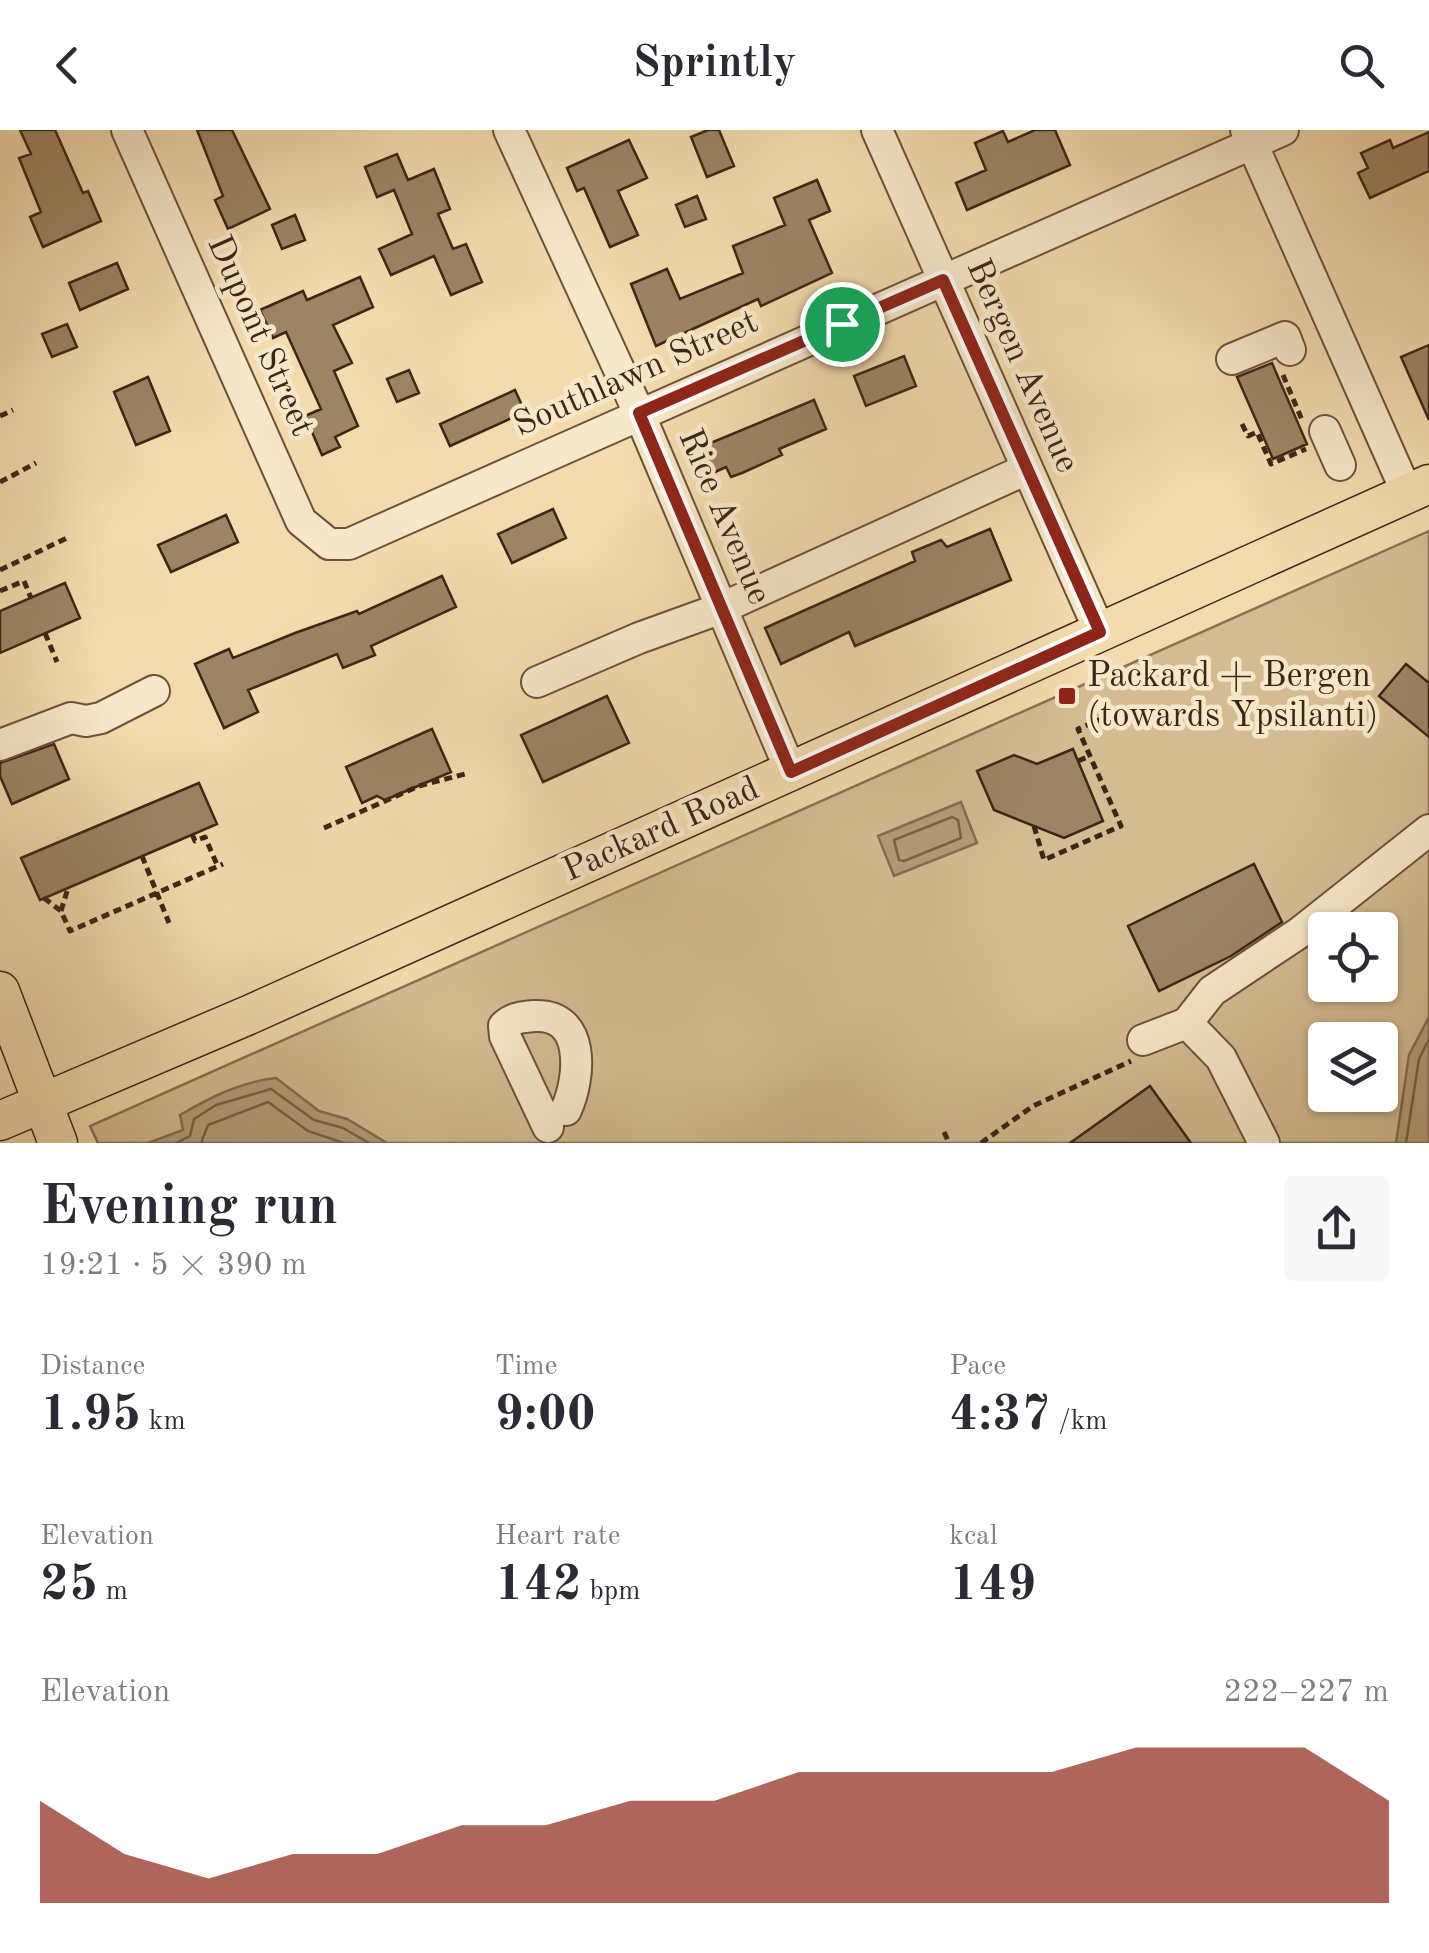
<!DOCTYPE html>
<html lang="en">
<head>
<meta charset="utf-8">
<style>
  body { margin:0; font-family:"Old Standard TT",serif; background:#f7f7f7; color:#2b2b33; height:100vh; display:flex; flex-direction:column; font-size:38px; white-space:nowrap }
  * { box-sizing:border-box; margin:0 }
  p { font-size:32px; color:#7c7c81 }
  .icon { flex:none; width:55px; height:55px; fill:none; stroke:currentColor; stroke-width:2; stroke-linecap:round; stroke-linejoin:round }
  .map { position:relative; height:1013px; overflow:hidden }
  .panel { display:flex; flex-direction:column; background:#fff; flex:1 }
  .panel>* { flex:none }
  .buttons { position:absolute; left:1308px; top:782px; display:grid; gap:20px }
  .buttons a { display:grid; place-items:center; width:90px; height:90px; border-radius:10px; background:#fff; box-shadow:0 2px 8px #0004; font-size:50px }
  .pin { position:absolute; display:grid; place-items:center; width:85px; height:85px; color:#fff; margin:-42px; border:5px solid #fff; border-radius:50%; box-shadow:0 2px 10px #0007 }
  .round { display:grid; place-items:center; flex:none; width:105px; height:105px; border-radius:10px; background:#f7f7f7 }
  .headline { display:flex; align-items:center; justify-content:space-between; height:170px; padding:0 40px }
  h1 { font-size:55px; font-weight:700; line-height:75px }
  .figures { display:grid; grid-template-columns:repeat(3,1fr); gap:15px; height:170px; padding:10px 40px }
  .figures div { display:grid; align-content:center }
  .figures b { font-size:50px; font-weight:700 }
  .figures small { font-size:28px; font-weight:400 }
  .figures p { font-size:28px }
  .chart { height:280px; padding:20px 40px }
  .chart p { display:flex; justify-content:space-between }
  .chart svg { width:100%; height:180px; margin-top:10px; fill:#8f2418; opacity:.7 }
  header { display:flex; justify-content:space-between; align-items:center; height:130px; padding:0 40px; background:#fff; font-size:45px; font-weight:700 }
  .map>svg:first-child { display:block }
  .green { fill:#d4bc92; stroke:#8a7054; stroke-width:2.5; fill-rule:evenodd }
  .water { fill:#b59d79; stroke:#866d51; stroke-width:2.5 }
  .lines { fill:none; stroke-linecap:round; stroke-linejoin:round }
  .shore { stroke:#7a6147; stroke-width:2.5 }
  .building { fill:#9c8464; stroke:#3f2515; stroke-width:2.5 }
  .minor-casing { stroke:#6c523b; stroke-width:34 }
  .major-casing { stroke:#3f2515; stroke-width:41 }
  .path { stroke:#3f2515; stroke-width:5; stroke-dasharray:8 5; stroke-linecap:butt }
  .minor { stroke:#f7e8c9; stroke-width:30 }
  .major { stroke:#f2dbac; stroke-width:38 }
  .route-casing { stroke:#fff; stroke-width:20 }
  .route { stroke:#8f2418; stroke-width:12 }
  .poi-dot { fill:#8f2418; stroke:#f7e8c9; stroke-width:4 }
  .labels { text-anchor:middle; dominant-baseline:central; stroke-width:9; stroke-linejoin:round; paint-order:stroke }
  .street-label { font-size:35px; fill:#3f2515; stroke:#f7e8c9 }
  .poi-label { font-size:35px; fill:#3f2515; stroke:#f7e8c9; text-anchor:start }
</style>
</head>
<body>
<header><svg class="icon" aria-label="back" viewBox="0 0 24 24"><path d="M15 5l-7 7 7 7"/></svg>Sprintly<svg class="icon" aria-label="search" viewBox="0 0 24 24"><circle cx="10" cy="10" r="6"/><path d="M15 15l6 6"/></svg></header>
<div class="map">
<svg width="1429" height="1013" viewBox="0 0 1429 1013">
  <rect width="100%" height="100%" fill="#f2dbac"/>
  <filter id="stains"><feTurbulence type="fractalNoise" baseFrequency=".002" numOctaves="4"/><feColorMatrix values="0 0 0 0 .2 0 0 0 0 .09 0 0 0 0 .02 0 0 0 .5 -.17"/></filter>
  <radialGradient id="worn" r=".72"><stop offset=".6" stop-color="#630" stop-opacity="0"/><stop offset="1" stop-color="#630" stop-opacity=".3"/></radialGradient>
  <!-- green -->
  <path class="green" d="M1429 401V1013H98L90 996ZM1325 800H1380V855H1325ZM1325 910H1380V965H1325Z"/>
  <!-- water -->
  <path class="water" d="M961 672 977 713 894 746 878 706Z
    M1429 887V1013H1396L1409 925Z
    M276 948 319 981 347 989 387 1013H148L183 1000 180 985C211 967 240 952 276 948Z"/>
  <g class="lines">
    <!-- shore -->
    <path class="shore" d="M952 687 958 690 961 708 904 731 899 730 894 710Z
      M176 1013 190 1006 194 989 216 975 271 959 314 990 343 998 369 1013
      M201 1013 208 995 268 972 308 1001 344 1013
      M1406 1013 1419 929 1429 909"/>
  </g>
  <!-- building -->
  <path class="building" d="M20 0H55L83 63 88 61 101 91 43 117 30 87 41 82 19 28 31 24Z
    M197 0H232L270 79 228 99 215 70 223 66Z
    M708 0H719L734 36 707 47 691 7Z
    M1035 0H1055L1070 35 967 80 956 53 986 40 975 13 1003 1 1008 12Z
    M1429 2V41L1370 68 1358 43 1368 38 1361 23 1390 10 1393 18Z
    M629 10 647 48 618 61 638 105 610 117 584 58 577 61 567 38Z
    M397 24 408 50 434 39 450 79 438 84 453 119 466 114 482 152 451 165 434 126 391 145 379 119 412 104 394 60 377 67 365 37Z
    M817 50 830 81 809 90 832 143 761 176 758 169 656 216 631 154 667 139 680 169 743 143 733 116 785 95 774 68Z
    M697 66 706 89 685 97 676 75Z
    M295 85 305 110 282 119 272 95Z
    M117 133 128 159 80 180 69 153Z
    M360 147 373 177 333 195 352 233 334 241 358 296 335 307 340 317 322 325 305 286 321 279 286 202 273 208 260 180 303 161 307 170Z
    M67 194 77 217 52 227 42 204Z
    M1429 215V290L1401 227Z
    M904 226 916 256 866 276 854 246Z
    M1272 233 1307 314 1273 329 1237 247Z
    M409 240 419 263 397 272 387 249Z
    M148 247 170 301 136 315 114 262Z
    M515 260 525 282 450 316 440 294Z
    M814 270 826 299 779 319 782 325 742 343 731 347 726 337 713 343 701 317Z
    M553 379 566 408 512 433 498 404Z
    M226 385 238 412 171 442 158 415Z
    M990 399 1011 450 855 516 849 502 781 534 765 498 915 431 912 422 941 410 947 417Z
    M442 446 456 477 371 516 375 525 343 538 337 524 248 560 258 582 224 598 195 534 229 519 233 528 295 503 357 481 359 484Z
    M65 453 80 488 0 523V481Z
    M1406 534 1429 553V607L1379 566Z
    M607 566 629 613 543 652 521 605Z
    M432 599 451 642 385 670 377 666 362 673 346 637Z
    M54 614 69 649 12 674 0 646V633Z
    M1073 619 1103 691 1064 708 994 680 977 641 1014 625 1037 634Z
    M199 653 217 694 40 770 21 728Z
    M1254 734 1282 792 1231 826 1159 861 1128 796Z
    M1150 956 1191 1013H1070Z"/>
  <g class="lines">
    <!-- minor casing -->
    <g class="minor-casing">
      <path id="minor" d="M127 0 301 391 329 414H349L1283 0
        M509 0 639 283 791 642
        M877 0 1100 502
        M1246 0 1407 363
        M1232 229 1285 207 1290 220
        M1325 301 1340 335
        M537 552 639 508 722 478 1027 339
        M0 615 71 588 86 591 101 588 154 561
        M1187 893 1212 861 1299 803 1429 700
        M1143 910 1187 893 1221 928 1264 1013
        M548 997 505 906 504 896C512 888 522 887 534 886 586 883 581 947 566 980"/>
    </g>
    <!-- major casing -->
    <g class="major-casing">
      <path id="major" d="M0 861 58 1013
        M0 991 251 884 1429 354"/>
    </g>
    <!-- path -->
    <path class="path" d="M1283 245 1302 290
      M0 286 13 280
      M1242 294 1248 306 1257 302 1271 334 1306 319
      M0 352 36 333
      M0 440 69 407
      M0 461 24 451 31 468
      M45 503 57 532
      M1078 631 1090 626
      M1034 696 1044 730 1121 696 1078 599 1106 587
      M324 698 419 656 465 644
      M192 704 195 711 205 707 218 737
      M142 726 169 793
      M44 768 61 781 70 801 223 734
      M61 781 68 758
      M944 1002 949 1013
      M981 1013 1033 976 1131 931"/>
    <!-- minor -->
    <use href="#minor" class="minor"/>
    <!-- major -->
    <use href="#major" class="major"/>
  </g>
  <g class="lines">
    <!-- route casing -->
    <g class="route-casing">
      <path id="route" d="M943 150 1100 502 791 642 639 283Z"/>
    </g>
    <!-- route -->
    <use href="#route" class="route"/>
  </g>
  <!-- markers -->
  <rect class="poi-dot" x="1057" y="556" width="20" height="20" rx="5"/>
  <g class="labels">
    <!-- street labels -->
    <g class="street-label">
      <text transform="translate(260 206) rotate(66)">Dupont Street</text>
      <text transform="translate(1022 236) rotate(66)">Bergen Avenue</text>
      <text transform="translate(636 244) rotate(-24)">Southlawn Street</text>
      <text transform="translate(724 387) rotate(67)">Rice Avenue</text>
      <text transform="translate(661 700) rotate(-24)">Packard Road</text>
    </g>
    <!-- poi labels -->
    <g class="poi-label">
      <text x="1087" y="546">Packard + Bergen<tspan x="1087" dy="40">(towards Ypsilanti)</tspan></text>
    </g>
  </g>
  <rect width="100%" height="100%" filter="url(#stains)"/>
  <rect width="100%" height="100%" fill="url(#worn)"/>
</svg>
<div class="buttons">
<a><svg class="icon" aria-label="locate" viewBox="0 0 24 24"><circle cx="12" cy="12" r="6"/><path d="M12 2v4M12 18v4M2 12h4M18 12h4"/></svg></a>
<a><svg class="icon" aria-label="layers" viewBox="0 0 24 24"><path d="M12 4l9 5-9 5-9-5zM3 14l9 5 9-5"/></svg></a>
</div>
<div class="pin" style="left:842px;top:194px;background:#1e9e55"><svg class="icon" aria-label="arrive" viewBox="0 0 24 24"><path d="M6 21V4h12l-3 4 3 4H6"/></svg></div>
</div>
<section class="panel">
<div class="headline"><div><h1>Evening run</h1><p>19:21 · 5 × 390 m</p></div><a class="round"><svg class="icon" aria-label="share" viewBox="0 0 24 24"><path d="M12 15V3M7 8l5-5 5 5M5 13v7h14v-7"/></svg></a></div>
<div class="figures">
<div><p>Distance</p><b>1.95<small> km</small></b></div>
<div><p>Time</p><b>9:00</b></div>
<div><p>Pace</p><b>4:37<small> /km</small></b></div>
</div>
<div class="figures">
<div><p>Elevation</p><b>25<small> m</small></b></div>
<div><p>Heart rate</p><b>142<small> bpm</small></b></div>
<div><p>kcal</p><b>149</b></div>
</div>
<div class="chart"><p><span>Elevation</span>222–227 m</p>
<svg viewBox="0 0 160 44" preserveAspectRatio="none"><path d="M0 44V19L10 32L20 38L30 32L40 32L50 25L60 25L70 19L80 19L90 12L100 12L110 12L120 12L130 6L140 6L150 6L160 19V44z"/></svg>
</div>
</section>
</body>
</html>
